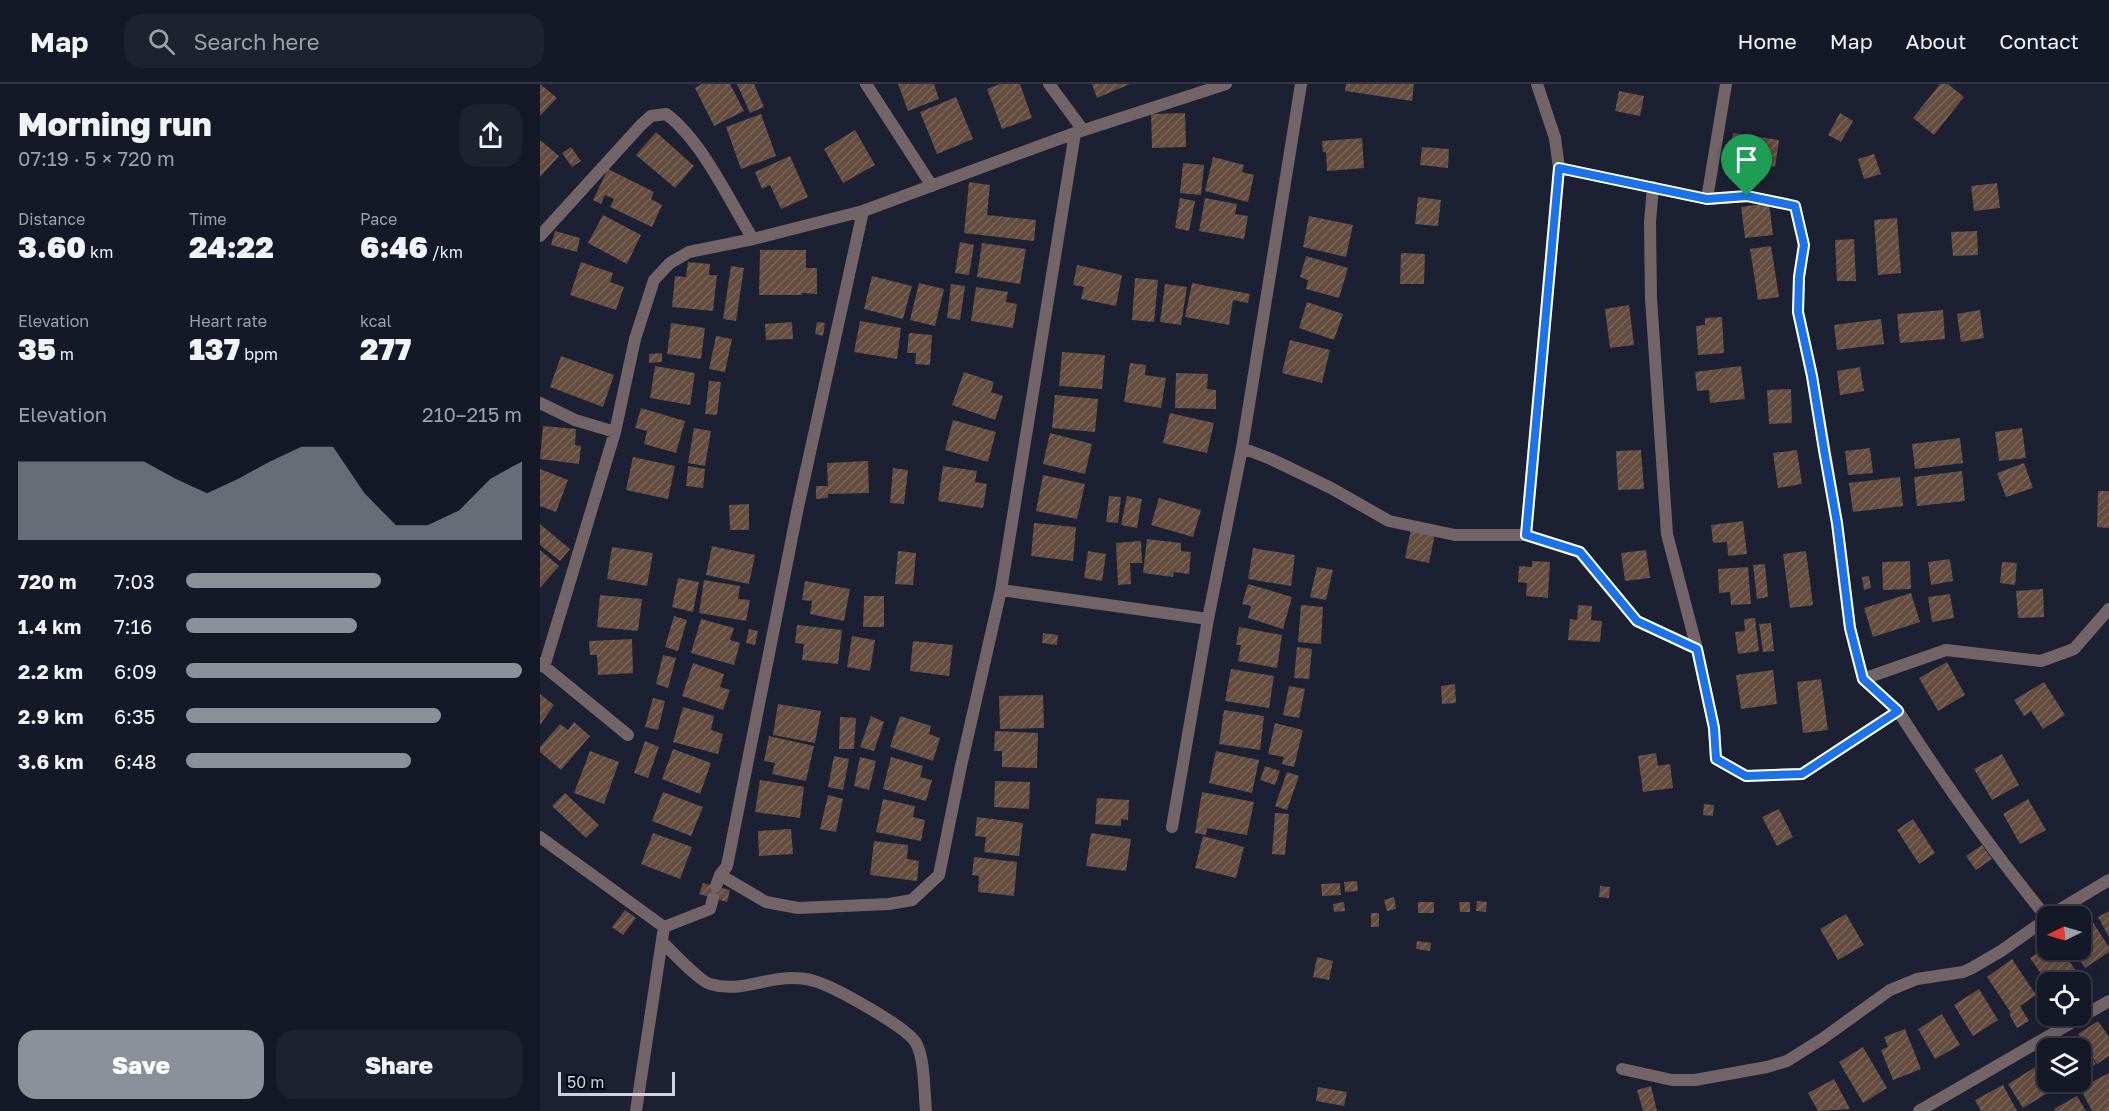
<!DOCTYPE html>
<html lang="en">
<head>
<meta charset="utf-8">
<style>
  body { margin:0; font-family:"Golos Text",sans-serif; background:#1e212e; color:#f1f3f6; height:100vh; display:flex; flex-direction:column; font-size:22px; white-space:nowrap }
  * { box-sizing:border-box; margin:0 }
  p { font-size:20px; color:#9da0a7 }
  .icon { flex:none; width:33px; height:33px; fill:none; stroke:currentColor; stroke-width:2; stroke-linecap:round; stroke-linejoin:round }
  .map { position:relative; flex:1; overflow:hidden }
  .panel { display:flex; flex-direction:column; background:#151826; width:540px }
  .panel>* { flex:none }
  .needle { width:39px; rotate:265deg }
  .buttons { position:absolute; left:1497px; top:822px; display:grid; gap:12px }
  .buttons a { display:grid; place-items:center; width:54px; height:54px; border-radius:12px; background:#151826; box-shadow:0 6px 24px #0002,0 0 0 2px #343743; font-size:30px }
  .scale { position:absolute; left:18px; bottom:15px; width:117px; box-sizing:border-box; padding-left:6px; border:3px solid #cfd2e0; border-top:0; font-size:16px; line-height:21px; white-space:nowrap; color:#cfd2e0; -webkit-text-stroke:4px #080a13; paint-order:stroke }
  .pin { position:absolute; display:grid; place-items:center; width:51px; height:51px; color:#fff; margin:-62px -26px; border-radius:50% 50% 50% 0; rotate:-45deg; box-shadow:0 0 6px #0007 }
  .pin .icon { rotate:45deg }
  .round { display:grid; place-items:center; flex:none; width:63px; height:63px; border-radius:18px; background:#1e212e }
  .headline { display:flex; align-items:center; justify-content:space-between; height:102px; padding:0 18px }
  h1 { font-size:33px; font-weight:800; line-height:45px }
  .metrics { display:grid; grid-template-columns:repeat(3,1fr); gap:9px; height:102px; padding:6px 18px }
  .metrics div { display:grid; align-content:center }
  .metrics b { font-size:30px; font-weight:800 }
  .metrics small { font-size:16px; font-weight:400 }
  .metrics p { font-size:16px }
  .chart { height:168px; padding:12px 18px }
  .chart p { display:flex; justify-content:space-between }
  .chart svg { width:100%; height:108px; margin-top:6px; fill:#8c9099; opacity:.7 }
  .button { display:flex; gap:12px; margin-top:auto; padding:12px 18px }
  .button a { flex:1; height:69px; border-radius:18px; background:#8c9099; color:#fff; font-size:24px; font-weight:800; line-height:69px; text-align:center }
  .button a+a { background:#1e212e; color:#f1f3f6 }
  ul { padding:0 18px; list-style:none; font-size:20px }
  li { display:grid; grid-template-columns:96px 72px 1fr; align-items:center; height:45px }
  li i { height:15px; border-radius:8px; background:#8c9099 }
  header { display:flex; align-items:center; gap:36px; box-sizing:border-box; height:84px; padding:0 30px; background:#151826; border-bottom:2px solid #343743 }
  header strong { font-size:28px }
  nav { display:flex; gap:33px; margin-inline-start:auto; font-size:21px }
  .search { width:420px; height:54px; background:#1e212e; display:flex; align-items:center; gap:15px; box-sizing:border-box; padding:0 21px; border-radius:18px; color:#9da0a7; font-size:22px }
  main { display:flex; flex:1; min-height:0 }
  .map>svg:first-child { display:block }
  .building { fill:url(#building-hatch) }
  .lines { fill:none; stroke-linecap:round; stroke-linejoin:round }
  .street { stroke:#736567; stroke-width:12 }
  .route-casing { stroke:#fff; stroke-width:12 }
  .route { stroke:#1a73e8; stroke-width:8 }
</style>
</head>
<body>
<header>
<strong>Map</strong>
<div class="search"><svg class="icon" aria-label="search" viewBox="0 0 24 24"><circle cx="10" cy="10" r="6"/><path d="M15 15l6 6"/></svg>Search here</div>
<nav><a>Home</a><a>Map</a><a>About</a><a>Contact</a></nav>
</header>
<main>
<section class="panel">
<div class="headline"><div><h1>Morning run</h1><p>07:19 · 5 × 720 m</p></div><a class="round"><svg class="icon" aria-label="share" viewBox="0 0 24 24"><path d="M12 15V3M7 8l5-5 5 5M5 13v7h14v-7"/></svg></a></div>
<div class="metrics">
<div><p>Distance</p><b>3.60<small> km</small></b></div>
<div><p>Time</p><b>24:22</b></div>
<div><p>Pace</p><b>6:46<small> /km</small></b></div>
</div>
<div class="metrics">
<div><p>Elevation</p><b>35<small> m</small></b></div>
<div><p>Heart rate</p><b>137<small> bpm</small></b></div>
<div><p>kcal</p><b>277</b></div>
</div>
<div class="chart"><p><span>Elevation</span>210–215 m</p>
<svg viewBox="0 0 160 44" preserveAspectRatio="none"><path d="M0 44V12L10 12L20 12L30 12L40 12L50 19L60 25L70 19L80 12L90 6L100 6L110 25L120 38L130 38L140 32L150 19L160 12V44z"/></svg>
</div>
<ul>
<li><b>720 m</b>7:03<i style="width:58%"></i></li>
<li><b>1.4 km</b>7:16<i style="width:51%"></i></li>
<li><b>2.2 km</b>6:09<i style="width:100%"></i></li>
<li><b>2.9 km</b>6:35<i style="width:76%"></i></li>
<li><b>3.6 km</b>6:48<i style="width:67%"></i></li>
</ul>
<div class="button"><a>Save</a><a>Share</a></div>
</section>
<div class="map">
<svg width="1569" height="1027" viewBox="0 0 1569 1027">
  <defs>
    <pattern id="building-hatch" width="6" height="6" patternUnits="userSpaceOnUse" patternTransform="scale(1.5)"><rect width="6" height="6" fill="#644c3f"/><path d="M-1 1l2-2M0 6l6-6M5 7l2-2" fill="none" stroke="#79655a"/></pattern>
  </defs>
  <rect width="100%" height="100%" fill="#1c2033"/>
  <!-- building -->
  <path class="building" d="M0 0 17 14 0 32Z
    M162 0H190L204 27 174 42 155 4Z
    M197 0H214L224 23 210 29Z
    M358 0H394L399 15 368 27Z
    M460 0H480L492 34 462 45 447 5Z
    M552 0H590L557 14Z
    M806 0H874L872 17 805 7Z
    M1400 0H1408L1424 13 1394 51 1373 34Z
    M1079 7 1104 12 1100 32 1075 27Z
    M416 13 433 55 397 70 380 28Z
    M645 29 646 63 612 64 611 30Z
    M1300 29 1313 37 1301 58 1288 51Z
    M221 30 236 72 201 85 186 43Z
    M315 46 335 81 303 99 284 65Z
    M116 48 154 82 135 104 96 71Z
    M1193 49 1239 56 1235 83 1189 75Z
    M822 54 824 84 787 87 786 68H783L782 57Z
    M0 56 19 72 0 93Z
    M31 63 41 77 32 83 22 69Z
    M882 63 909 65 908 84 880 81Z
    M1334 70 1341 90 1324 95 1318 75Z
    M250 72 268 113 241 125 230 101 222 105 215 88Z
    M673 73 704 81 702 88 714 91 708 118 665 107Z
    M643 79 664 81 661 111 640 109Z
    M68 85 114 108 111 115 122 121 112 143 70 123 74 115 65 111 61 120 53 116Z
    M429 98 450 101 447 131 496 136 494 157 424 149Z
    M1457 99 1460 124 1434 127 1431 102Z
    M878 113 901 116 898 142 875 140Z
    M640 114 655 117 649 147 635 144Z
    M665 114 697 120 695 130 708 132 704 155 659 147Z
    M1229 119 1233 151 1205 154 1201 123Z
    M63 131 101 151 87 180 48 159Z
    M769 132 813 141 806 173 763 163Z
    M1357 134 1361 189 1338 191 1334 136Z
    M15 147 40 154 37 168 11 161Z
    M1437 147 1438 171 1413 172 1411 148Z
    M1314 155 1316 197H1297L1295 156Z
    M420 158 434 161 429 191 415 189Z
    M442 159 486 165 480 200 437 193Z
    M1231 162 1239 213 1218 216 1210 165Z
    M220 166H266V184H277V210L262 209V211H219Z
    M861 169 885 170 884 200H860Z
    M766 172 808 184 799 214 766 205 768 196 760 193Z
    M41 178 73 189 70 198 84 203 76 226 30 211Z
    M148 178 170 180 169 191H177L173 227 132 223 135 192 146 193Z
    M537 181 582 191 576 222 541 215 544 203 533 201Z
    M191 182 204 184 196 237 183 235Z
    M332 192 372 202 363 235 324 225Z
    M595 194 618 196 614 238 592 236Z
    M379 199 404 205 395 242 370 236Z
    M652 199 710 210 708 219 693 216 689 241 645 233Z
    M411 200 425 202 420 236 407 234Z
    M625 200 647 203 641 241 620 238Z
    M436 203 468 208 466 218 477 220 473 244 431 237Z
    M767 218 803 230 794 256 759 244Z
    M1089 221 1094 261 1070 264 1065 225Z
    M1403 226 1405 255 1360 259 1357 230Z
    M1440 226 1444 254 1421 258 1417 230Z
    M1182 233 1184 269 1158 271 1156 242 1165 241V234Z
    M1341 235 1344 260 1297 266 1294 241Z
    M320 237 361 244 357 275 314 268Z
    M252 238 253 255 226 256 225 240Z
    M277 238 285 239 283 252 275 250Z
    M131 239 165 244 161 275 127 270Z
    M369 249 392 251 390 281 375 280 376 269H367Z
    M176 252 192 255 185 288 169 285Z
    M750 256 790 266 782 299 742 289Z
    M522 268 565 271 562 305 519 302Z
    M122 269V278L109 279V270Z
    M21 272 74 291 63 323 10 303Z
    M590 279 606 281 605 291 626 294 621 324 584 318Z
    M115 282 155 289 150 321 110 314Z
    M1201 282 1205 315 1170 319 1169 306 1157 307 1155 288Z
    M1320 283 1324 307 1300 311 1297 287Z
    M424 288 454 298 451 308 463 312 455 336 412 321Z
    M636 289 668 290 667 305 676 306V325L635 324Z
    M169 297 181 298 177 331 165 330Z
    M1251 305 1252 339 1229 340 1227 306Z
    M515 311 558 315 555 348 512 344Z
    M101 324 145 337 136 369 104 360 107 347 95 344Z
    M630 329 674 339 667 369 623 359Z
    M413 336 456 348 448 378 405 366Z
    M3 342 36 345 35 361 41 362 39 380 0 375Z
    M154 344 171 347 165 382 148 379Z
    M1482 344 1486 374 1459 377 1455 348Z
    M510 349 552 360 545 390 503 380Z
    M1420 354 1423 379 1375 385 1372 360Z
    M1330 364 1333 389 1308 391 1305 367Z
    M1101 366 1104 405 1078 406 1076 367Z
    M1257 366 1262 400 1238 404 1233 369Z
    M93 373 135 382 128 415 86 406Z
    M328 377 329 409 288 410V414L276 415V402H288L287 379Z
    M1484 379 1493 404 1466 413 1457 389Z
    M148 382 165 385 163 404 146 402Z
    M403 382 437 387 435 398 447 400 443 424 398 417Z
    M353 384 368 386 364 420 350 419Z
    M0 385 28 396 16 428 0 422Z
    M1422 387 1425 417 1377 422 1374 393Z
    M503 391 545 400 537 435 496 427Z
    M1360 393 1363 422 1313 428 1309 399Z
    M1558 407H1569V444L1557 443Z
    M569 412 581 413 578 439 566 438Z
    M587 412 602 415 597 444 581 441Z
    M619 414 661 426 653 453 611 441Z
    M209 420V446H190L189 421Z
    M1203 437 1207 470 1188 472 1187 458 1173 459 1171 441Z
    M494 439 536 443 533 477 491 472Z
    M0 440 30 465 20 477 0 461Z
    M871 445 895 450 889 479 865 474Z
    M607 455 641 459V467L651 468 649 490 634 488 633 493 603 489Z
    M601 457 602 479H590L591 500 578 501 576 459Z
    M172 462 215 471 209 500 166 491Z
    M72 463 113 469 107 502 67 495Z
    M713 464 755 471 751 502 708 495Z
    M0 466 19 482 0 504Z
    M1106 466 1110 494 1085 497 1081 469Z
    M358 467 376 469 373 501 355 500Z
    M548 467 566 470 562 497 544 494Z
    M1266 467 1273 521 1250 524 1243 470Z
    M1410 475 1413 497 1391 501 1388 478Z
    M992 477 1010 478 1008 514 986 512 987 499 978 498 979 482 992 483Z
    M1370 477 1371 505 1343 506 1342 478Z
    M1462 478 1477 479 1475 501 1460 499Z
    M1225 480 1228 513 1217 515 1213 481Z
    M777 483 793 486 786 516 770 513Z
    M1208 483 1211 520 1191 521 1190 508 1179 509 1178 485Z
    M1329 492 1331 504 1324 506 1322 493Z
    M138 494 159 498 153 528 132 523Z
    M164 496 200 502 198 515 210 516 206 537 159 529Z
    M265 497 310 505 304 537 270 530 272 517 262 516Z
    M708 500 752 513 743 545 708 534 711 522 702 520Z
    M1503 505 1504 533 1478 534 1476 507Z
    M1371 509 1380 538 1333 553 1324 524Z
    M1410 510 1414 534 1392 538 1388 513Z
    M60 511 102 515 98 547 57 543Z
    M324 512H344V543H323Z
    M761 521 783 523 781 560 758 558Z
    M1038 521 1052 522 1051 536 1062 537 1060 558 1028 556 1030 535 1037 536Z
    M134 532 147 536 138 567 125 563Z
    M1215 534 1219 567 1198 570 1195 548 1205 547 1204 535Z
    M161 535 194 544 190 556 200 559 194 581 151 569Z
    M1231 539 1234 567 1223 568 1219 540Z
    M257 541 302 546 298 580 262 576 264 560 255 559Z
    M699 543 742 551 737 584 698 577 701 561H696Z
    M209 545 218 547 215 561 206 559Z
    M503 549 518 551 517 561 502 559Z
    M312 552 335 556 330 587 307 583Z
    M92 555 93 589 58 591 57 571H50L49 557Z
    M373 557 413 561 409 592 370 587Z
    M757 563 772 565 769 595 754 594Z
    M123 571 136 574 128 604 116 600Z
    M1407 578 1425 611 1398 627 1379 594Z
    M153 579 184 590 180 603 190 606 183 626 142 612Z
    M691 585 734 592 729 624 685 617Z
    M1233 586 1237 620 1201 625 1196 591Z
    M1281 595 1288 646 1263 649 1257 598Z
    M1504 598 1525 631 1503 645 1491 627 1484 632 1474 616Z
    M915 600 916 619 902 620 901 602Z
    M749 602 765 605 759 634 743 631Z
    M0 610 14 621 0 641Z
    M503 611 504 644 460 645 459 612Z
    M113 614 125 617 118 646 105 643Z
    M238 620 281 627 275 659 233 651Z
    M143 623 174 632 171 646 183 650 178 670 133 658Z
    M684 626 724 632 720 666 679 660Z
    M331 632 344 638 334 667 320 663Z
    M360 632 391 642 389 650 400 654 393 677 350 663Z
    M300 633 316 634 314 665H299Z
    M34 638 50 652 21 686 0 668V663L20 640 28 646Z
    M735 639 763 646 754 683 742 680 744 673 728 670Z
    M455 647 498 649 497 684 462 683V667H454Z
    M229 652 274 662 266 697 232 690 235 679 224 677Z
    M105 657 119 663 108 694 94 689Z
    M133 665 171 679 160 710 122 695Z
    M50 667 79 678 64 720 34 709Z
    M676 667 719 676 712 709 669 699Z
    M1116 669 1118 682 1130 680 1133 704 1103 708 1098 672Z
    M1462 670 1479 701 1452 716 1434 685Z
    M294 672 309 675 303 706 288 703Z
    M320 673 336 677 329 706 314 702Z
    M351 673 383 682 380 693 392 696 386 717 343 705Z
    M725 682 740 687 735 701 720 696Z
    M747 688 759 692 747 726 735 722Z
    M220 696 264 703 260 734 215 728Z
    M455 697 490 698 489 725 454 723Z
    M123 708 163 723 151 752 112 737Z
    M662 708 714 718 707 751 667 744 666 751 655 749Z
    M25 709 59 741 46 754 12 722Z
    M288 711 303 715 296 748 280 745Z
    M557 714 589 716 588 736 581 735V742L555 740Z
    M343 715 375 722 373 733 385 736 381 757 336 748Z
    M1488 715 1506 746 1480 760 1463 730Z
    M1164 720 1174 721 1173 732 1163 731Z
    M1239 725 1253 753 1237 762 1222 733Z
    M735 729 749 730 745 771 732 770Z
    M437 733 483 739 479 772 444 768 446 753 435 752Z
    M1373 735 1395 769 1379 780 1357 746Z
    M251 745 253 770 219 772 218 747Z
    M113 749 152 763 140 795 101 780Z
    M551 749 591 755 586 787 546 782Z
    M663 752 704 763 696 794 655 784Z
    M334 757 368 761 367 775 379 777 377 797 330 791Z
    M1442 761 1452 775 1436 786 1426 772Z
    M434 773 477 778 474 812 438 808 439 792 432 791Z
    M817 797 818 807 805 808 804 798Z
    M163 799 190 806 187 818 159 810Z
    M800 799 801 811 782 812 781 800Z
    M1060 802 1070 803 1069 814 1059 813Z
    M854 813 856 825 847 827 844 816Z
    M937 817 947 818 946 828 936 827Z
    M804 818 805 827 794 828 793 820Z
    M878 818H894V829H878Z
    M919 818H930V828H920Z
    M85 826 96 834 83 851 72 843Z
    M1569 827V853L1558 833Z
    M831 829H839V843H831Z
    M1306 830 1324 861 1298 876 1280 845Z
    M1552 837 1569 863V868L1545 884 1533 866H1540V845Z
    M877 857 891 859 890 867 876 865Z
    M1508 862V866H1522L1536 887 1518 898H1507L1490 874Z
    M777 873 793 877 789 896 773 893Z
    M1472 875 1496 911 1480 922 1489 937 1477 944 1469 930 1471 929 1447 893Z
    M1439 905 1458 936 1433 952 1414 921Z
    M1402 930 1420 961 1395 975 1378 945Z
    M1558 937 1569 953V972L1557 980 1538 950Z
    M1365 945 1381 985 1353 996 1341 966 1348 963 1344 953Z
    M1539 957 1556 980 1540 991V964H1528Z
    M1323 963 1347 1004 1323 1019 1299 978Z
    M1508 975V998H1525L1483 1024 1468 1000Z
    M1569 989V1027H1552L1540 1004Z
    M1294 995 1310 1025 1278 1027 1268 1009Z
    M1463 1001 1477 1027H1441L1435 1016Z
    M1111 1002 1117 1027H1103L1097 1006Z
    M778 1003 807 1008 804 1022 776 1017Z
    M1537 1012 1546 1027H1515L1514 1025Z"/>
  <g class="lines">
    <!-- street -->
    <path class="street" d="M326 0 392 102
      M509 0 543 46
      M997 0 1015 54 1019 84
      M1113 103 1110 138 1111 214 1127 450 1157 565
      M1167 115 1186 0
      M0 152 101 41 111 32 126 30C161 55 190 118 213 155
      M0 319 35 336 75 348
      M702 364 731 375 791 404 849 437 915 451H986L1039 468 1097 537 1157 565 1174 643 1176 675 1206 692 1262 690 1358 627C1404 699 1453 768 1507 834
      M986 451 1019 84 1167 115 1207 112 1255 122 1264 161 1259 193 1258 228 1272 292 1297 439 1310 544 1323 595 1358 627
      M461 506 668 535
      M0 579 88 651
      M4 583 75 348 95 255 114 196 130 179 149 168 213 155 323 127
      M1323 595 1406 566 1501 577 1534 565 1569 525
      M632 743 668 535 702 364 761 0
      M0 753 124 843
      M180 791 226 818 258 824 349 820 372 816 399 791 421 682 461 506 535 49
      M176 802 180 791 187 782 258 423 323 127 535 49 686 0
      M1509 832 1569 796
      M122 858C132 867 159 897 170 900 199 909 223 894 252 894 259 894 268 895 274 897 293 902 367 943 376 959 385 975 384 1008 386 1027
      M1082 985 1132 996H1155L1227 983 1247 977 1282 955 1350 906 1377 895 1423 888 1432 884 1461 867 1508 834
      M96 1027 124 843 170 825 173 814
      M1379 1027 1569 917"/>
  </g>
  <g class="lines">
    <!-- route casing -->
    <g class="route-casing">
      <path id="route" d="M1019 84 1167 115 1207 112 1255 122 1264 161 1259 193 1258 228 1272 292 1284 366 1297 439 1310 544 1323 595 1358 627 1262 690 1206 692 1176 675 1174 644 1157 565 1097 537 1040 468 986 451Z"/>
    </g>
    <!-- route -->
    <use href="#route" class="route"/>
  </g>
</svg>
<div class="buttons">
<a><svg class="needle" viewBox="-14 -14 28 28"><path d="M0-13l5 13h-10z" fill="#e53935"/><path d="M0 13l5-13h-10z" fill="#9da0a7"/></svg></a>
<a><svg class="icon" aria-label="locate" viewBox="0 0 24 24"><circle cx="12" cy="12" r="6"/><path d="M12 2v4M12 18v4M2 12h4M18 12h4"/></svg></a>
<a><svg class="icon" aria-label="layers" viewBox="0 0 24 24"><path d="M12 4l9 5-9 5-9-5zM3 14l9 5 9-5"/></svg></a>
</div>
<div class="scale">50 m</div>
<div class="pin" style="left:1207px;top:112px;background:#1e9e55"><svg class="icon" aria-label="arrive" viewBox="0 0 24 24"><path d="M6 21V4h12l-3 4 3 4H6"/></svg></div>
</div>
</main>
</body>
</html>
